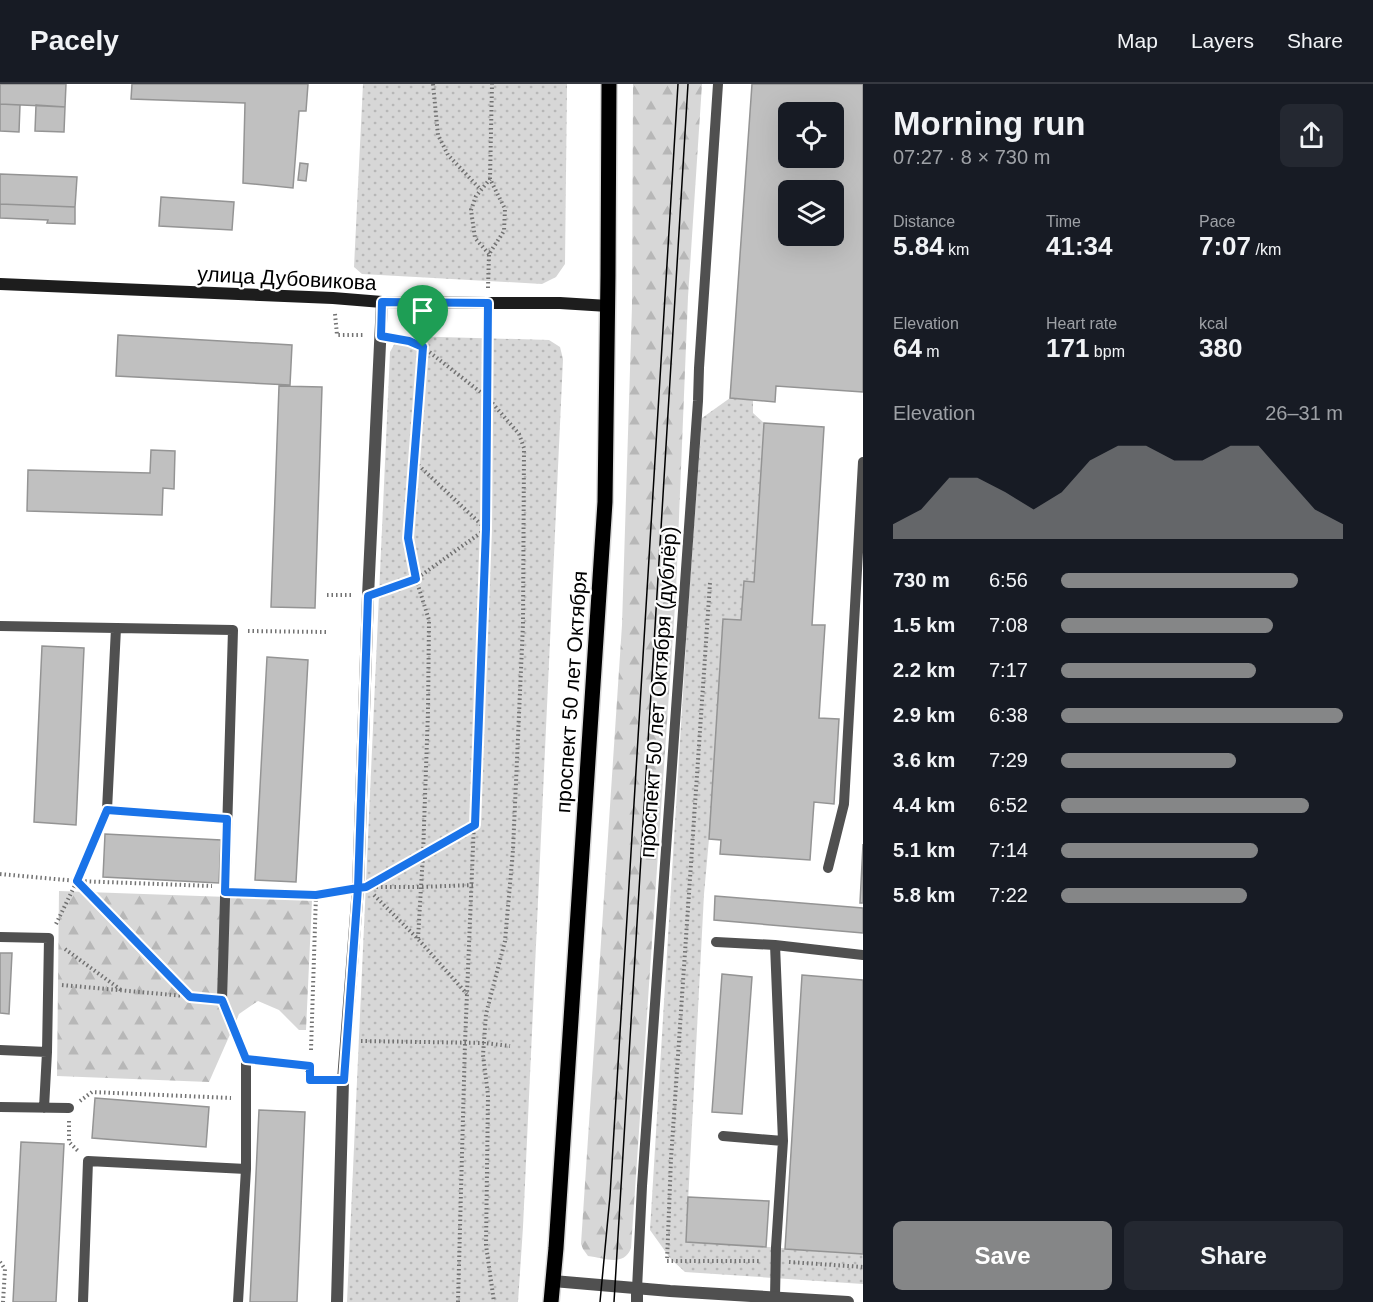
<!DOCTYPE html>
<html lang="en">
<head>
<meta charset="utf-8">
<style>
  body { margin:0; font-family:Helvetica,sans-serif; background:#242831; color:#f1f3f6; height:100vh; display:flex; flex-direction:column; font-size:22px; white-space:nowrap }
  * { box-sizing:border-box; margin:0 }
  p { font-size:20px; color:#9ea1a6 }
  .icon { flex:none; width:33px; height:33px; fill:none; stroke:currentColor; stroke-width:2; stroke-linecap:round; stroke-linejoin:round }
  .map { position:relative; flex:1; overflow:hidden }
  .side { display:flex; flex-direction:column; background:#171b24; width:510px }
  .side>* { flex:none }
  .fabs { position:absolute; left:778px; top:18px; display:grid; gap:12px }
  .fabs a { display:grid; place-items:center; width:66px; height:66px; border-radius:9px; background:#171b24; box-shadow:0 6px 24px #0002; font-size:30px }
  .pin { position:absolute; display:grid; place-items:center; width:51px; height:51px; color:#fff; margin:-62px -26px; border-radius:50% 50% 50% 0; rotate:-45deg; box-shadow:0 0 6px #0007 }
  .pin .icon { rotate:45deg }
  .round { display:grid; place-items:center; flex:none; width:63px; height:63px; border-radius:9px; background:#242831 }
  .headline { display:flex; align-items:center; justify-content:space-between; height:102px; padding:0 30px }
  h1 { font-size:33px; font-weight:800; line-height:45px }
  .metrics { display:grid; grid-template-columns:repeat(3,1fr); gap:9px; height:102px; padding:6px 30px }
  .metrics div { display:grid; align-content:center }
  .metrics b { font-size:26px; font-weight:800 }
  .metrics small { font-size:16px; font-weight:400 }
  .metrics p { font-size:16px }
  .chart { height:168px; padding:12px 30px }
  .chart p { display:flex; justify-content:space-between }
  .chart svg { width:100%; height:108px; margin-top:6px; fill:#858687; opacity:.7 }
  .cta { display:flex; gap:12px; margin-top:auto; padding:12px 30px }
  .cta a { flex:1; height:69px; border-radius:9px; background:#858687; color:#fff; font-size:24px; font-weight:800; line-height:69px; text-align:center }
  .cta a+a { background:#242831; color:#f1f3f6 }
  ul { padding:0 30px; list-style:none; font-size:20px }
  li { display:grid; grid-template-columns:96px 72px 1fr; align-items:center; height:45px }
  li i { height:15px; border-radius:8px; background:#858687 }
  header { display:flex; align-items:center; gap:36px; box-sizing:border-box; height:84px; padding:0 30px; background:#171b24; border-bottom:2px solid #363941 }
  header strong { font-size:28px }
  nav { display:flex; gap:33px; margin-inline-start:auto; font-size:21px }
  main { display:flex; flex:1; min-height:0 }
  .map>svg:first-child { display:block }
  .green { fill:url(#green-dots) }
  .forest { fill:url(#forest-firs) }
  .building { fill:#c0c0c0; stroke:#949494; stroke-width:1.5; fill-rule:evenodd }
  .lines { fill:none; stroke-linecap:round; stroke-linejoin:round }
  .primary-casing { stroke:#dbdbdb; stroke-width:18 }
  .path { stroke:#727272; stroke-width:4; stroke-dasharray:1.5 3; stroke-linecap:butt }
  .lane { stroke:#505050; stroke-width:10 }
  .street { stroke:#505050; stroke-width:12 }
  .secondary { stroke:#1d1d1d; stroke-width:12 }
  .primary { stroke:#000; stroke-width:15 }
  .tram { stroke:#000; stroke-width:1.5 }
  .route-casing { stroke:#fff; stroke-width:12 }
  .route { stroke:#1a73e8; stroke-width:8 }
  .labels { text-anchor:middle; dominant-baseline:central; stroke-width:4.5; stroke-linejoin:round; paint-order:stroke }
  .street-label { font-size:21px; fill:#000; stroke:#fff }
</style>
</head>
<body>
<header>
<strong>Pacely</strong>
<nav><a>Map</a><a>Layers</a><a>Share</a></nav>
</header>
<main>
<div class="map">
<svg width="863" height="1218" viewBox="0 0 863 1218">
  <defs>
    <pattern id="green-dots" width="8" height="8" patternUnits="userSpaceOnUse" patternTransform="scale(1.5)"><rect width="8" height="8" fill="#d7d7d7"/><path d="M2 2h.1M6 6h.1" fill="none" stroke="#b7b7b7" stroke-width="1.8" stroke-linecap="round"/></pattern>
    <pattern id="forest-firs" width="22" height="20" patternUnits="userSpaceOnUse" patternTransform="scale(1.5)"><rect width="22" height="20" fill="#d7d7d7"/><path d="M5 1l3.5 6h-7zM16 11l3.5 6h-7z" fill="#b7b7b7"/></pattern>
  </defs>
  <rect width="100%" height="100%" fill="#fff"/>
  <!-- green -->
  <path class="green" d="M363 0H567L565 180 556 193 542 200 362 190 354 183Z
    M406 252 549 256 560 263 563 275 523 1143 518 1218H347L390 268 396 257Z
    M730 314 753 316V329L764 339 754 498 744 497 741 536 723 535 709 755 704 810 686 1157 863 1170V1200L685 1188 670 1174 650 1146 689 511 702 334Z"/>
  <!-- forest -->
  <path class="forest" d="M633 0H702L688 213 676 507 631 1164C624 1183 605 1174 588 1172L583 1165 581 1160 622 541 632 222Z
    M59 807 312 816 306 946H299L279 926 258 917 239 930 209 998 57 992Z"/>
  <!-- building -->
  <path class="building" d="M0 0H66L65 23 0 20Z
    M132 0H308L306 27H299L293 104 243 99 245 19 131 15Z
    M752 0H863V308L776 302 775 318 730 314ZM789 28H834V74H789ZM789 106H834V152H789Z
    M0 20 20 21 19 48 0 47Z
    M36 21 65 23 64 48 35 47Z
    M300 79 308 80 306 97 298 96Z
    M0 90 77 93 75 123 0 120Z
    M161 113 234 118 232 146 159 142Z
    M0 120 75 123V140L47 139 48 136 0 134Z
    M118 251 292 261 290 301 116 292Z
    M279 302 322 303 315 524 271 523Z
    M764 339 824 343 812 541H825L819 634 839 635 834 720 814 718 810 776 720 770 721 756 709 755 723 535 741 536 744 497 754 498Z
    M151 366 175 367 174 405 163 404 162 431 27 427 28 386 150 389Z
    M42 562 84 564 76 741 34 738Z
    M267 573 308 576 296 798 255 796Z
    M105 750 221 756 219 799 103 793Z
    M863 760V819H860Z
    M715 812 863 824V849L714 836Z
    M0 869H12L9 930 0 929Z
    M722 890 752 893 742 1030 712 1028Z
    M802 891 863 896V1170L785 1165Z
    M95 1014 209 1023 206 1063 92 1054Z
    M259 1026 305 1028 297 1218H250Z
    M21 1058 64 1060 56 1218H13Z
    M688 1113 769 1117 766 1163 686 1158Z"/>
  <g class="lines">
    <!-- primary casing -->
    <g class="primary-casing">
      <path id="primary" d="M551 1218 556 1164 605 418 608 191 609 0"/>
    </g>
    <!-- path -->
    <path class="path" d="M433 0 438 51 448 71 481 106
      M489 170 475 154 471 126 476 112 490 95
      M488 204 489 170 504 147 505 125 490 95 492 0
      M335 230 337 251H365
      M397 254 409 257 423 263 488 314 519 350 524 364 523 540 513 766 505 857 486 930 483 971 488 1011 486 1161 494 1218
      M710 499 671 1075 667 1177H761
      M384 506 416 495 486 445 414 377
      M327 511H353
      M248 547 326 548
      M0 790 77 797 212 802
      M78 797 189 913
      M374 799 423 771 428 627 429 536 416 495 408 454 423 263
      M473 801 421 803 423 771 474 742
      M372 803H421L418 855
      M241 808 316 811 341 807
      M374 811 418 855 467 910
      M56 840 77 797 102 738
      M65 865 121 906
      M62 901 207 914
      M361 957 484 959 510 962
      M311 966 316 811
      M80 1017 92 1008 231 1014
      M69 1037V1058L79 1068
      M0 1178 5 1185 3 1218
      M789 1178 863 1183
      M458 1218 465 959 486 445 488 235"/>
    <!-- lane -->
    <path class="lane" d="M0 542 233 546 222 916 246 975 310 982V996H343
      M116 544 107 726 227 735
      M828 784 844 720 863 378
      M0 853 49 854 47 968 44 1024
      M716 858 775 861 783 1057
      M775 861 863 871
      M0 966 47 968
      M0 1023 69 1024
      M723 1052 783 1057 776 1163 775 1213
      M246 1085V975
      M637 1205 642 1102 698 317 699 284 718 0
      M83 1218 88 1077 246 1085 238 1218"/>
    <!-- street -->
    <path class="street" d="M553 1197 670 1207 848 1218
      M337 1218 343 996 358 804 368 512 382 218
      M637 1218V1205"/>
    <!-- secondary -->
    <path class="secondary" d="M0 200 333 214 382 218 488 219H560L608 222"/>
    <!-- primary -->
    <use href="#primary" class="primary"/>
    <!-- tram -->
    <path class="tram" d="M600 1218 610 1112 678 0
      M614 1218 688 0"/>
  </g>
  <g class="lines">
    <!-- route casing -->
    <g class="route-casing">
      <path id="route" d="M423 263 408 454 416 495 368 512 358 804 316 811 225 808 227 735 107 726 77 797 190 913 222 916 246 975 310 982V996H344L358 804 366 803 475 741 486 445 488 219 382 218 381 252 409 257 423 263"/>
    </g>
    <!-- route -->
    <use href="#route" class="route"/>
  </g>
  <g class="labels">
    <!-- street labels -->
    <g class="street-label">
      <text transform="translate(287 194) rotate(3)">улица Дубовикова</text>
      <text transform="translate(571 608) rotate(-86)">проспект 50 лет Октября</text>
      <text transform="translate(658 608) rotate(-86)">проспект 50 лет Октября (дублёр)</text>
    </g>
  </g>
</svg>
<div class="fabs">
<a><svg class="icon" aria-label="locate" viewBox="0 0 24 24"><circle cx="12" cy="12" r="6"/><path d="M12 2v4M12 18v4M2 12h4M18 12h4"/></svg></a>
<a><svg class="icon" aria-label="layers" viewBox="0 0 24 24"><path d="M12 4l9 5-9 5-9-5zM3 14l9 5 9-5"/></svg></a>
</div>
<div class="pin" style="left:423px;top:263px;background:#1e9e55"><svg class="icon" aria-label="arrive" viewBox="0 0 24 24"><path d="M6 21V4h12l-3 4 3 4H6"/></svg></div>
</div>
<section class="side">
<div class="headline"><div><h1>Morning run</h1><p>07:27 · 8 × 730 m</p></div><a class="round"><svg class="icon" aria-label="share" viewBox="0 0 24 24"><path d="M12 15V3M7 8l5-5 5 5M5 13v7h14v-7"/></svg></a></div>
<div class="metrics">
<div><p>Distance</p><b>5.84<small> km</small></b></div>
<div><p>Time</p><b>41:34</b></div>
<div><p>Pace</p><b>7:07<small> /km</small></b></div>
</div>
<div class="metrics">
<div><p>Elevation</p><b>64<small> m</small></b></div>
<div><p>Heart rate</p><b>171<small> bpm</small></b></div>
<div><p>kcal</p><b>380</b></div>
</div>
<div class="chart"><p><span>Elevation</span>26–31 m</p>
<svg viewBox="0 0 160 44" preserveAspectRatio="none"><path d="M0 44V38L10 32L20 19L30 19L40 25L50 32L60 25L70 12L80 6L90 6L100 12L110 12L120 6L130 6L140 19L150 32L160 38V44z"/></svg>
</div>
<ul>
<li><b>730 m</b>6:56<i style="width:84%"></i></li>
<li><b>1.5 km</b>7:08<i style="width:75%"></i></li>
<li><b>2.2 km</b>7:17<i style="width:69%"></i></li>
<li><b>2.9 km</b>6:38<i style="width:100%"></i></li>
<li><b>3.6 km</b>7:29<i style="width:62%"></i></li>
<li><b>4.4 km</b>6:52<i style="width:88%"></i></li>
<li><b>5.1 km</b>7:14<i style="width:70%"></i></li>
<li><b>5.8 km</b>7:22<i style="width:66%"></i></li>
</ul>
<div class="cta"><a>Save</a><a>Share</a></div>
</section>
</main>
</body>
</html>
